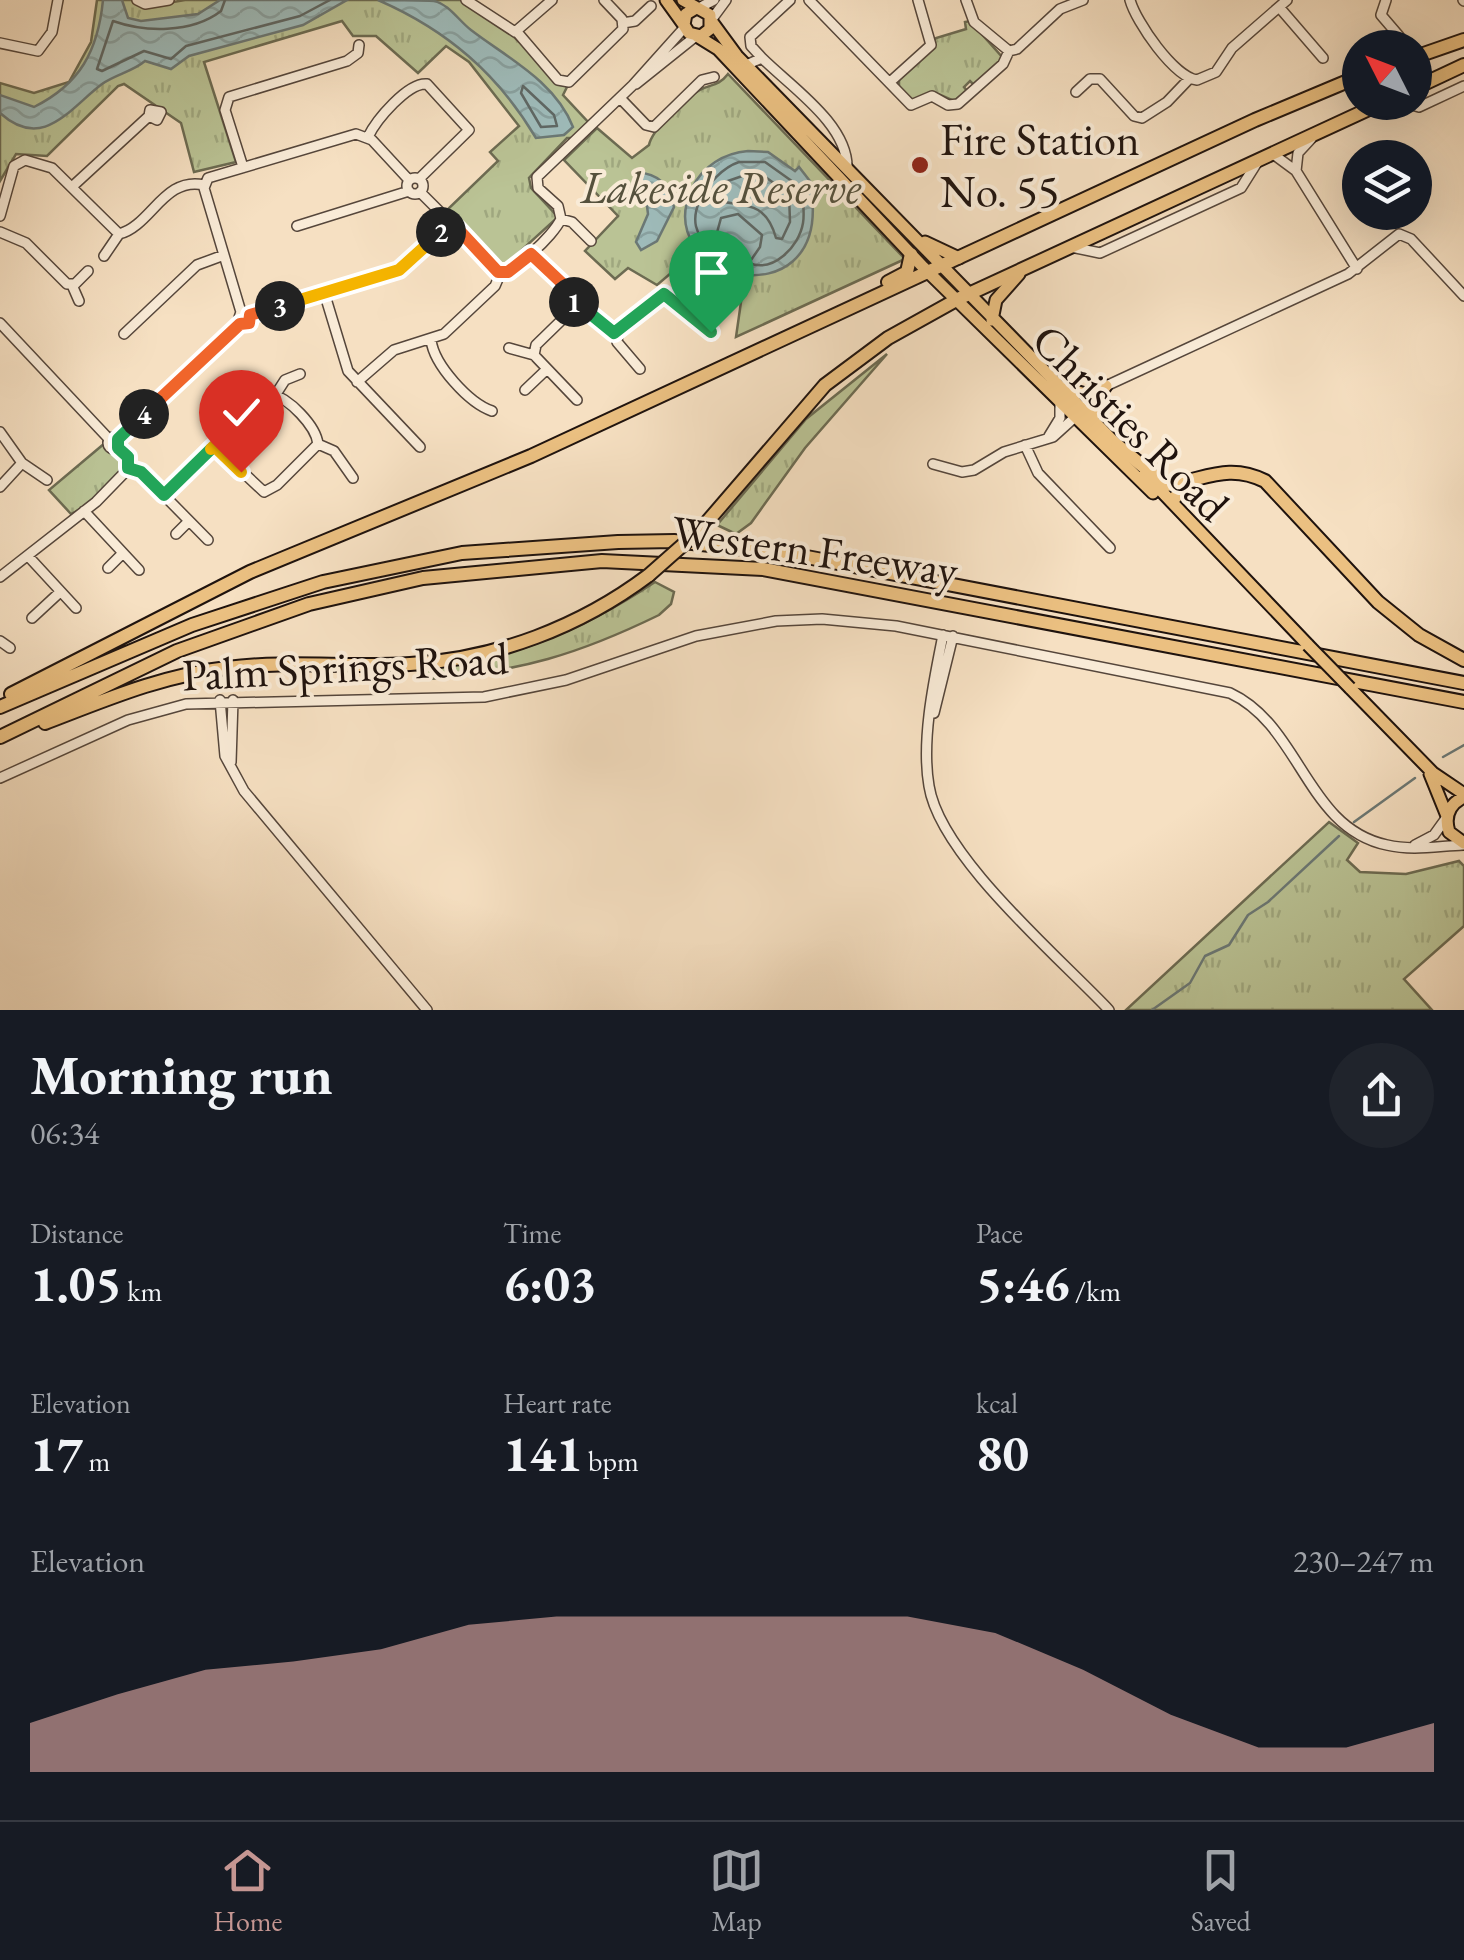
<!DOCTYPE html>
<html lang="en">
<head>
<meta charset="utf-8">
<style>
  body { margin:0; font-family:"EB Garamond",serif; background:#20242c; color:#f1f3f6; height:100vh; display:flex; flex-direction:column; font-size:38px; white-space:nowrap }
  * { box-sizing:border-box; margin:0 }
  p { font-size:32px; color:#9ea1a6 }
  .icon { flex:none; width:55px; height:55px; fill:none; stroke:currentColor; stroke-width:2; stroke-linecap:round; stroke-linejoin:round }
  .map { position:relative; height:1010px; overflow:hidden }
  .drawer { display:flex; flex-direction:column; background:#171b24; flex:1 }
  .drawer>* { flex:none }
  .needle { width:65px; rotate:312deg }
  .buttons { position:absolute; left:1342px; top:30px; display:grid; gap:20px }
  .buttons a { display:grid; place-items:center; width:90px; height:90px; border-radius:50%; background:#171b24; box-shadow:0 10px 40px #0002; font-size:50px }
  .pin { position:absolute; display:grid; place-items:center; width:85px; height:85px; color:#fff; margin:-102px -42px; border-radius:50% 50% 50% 0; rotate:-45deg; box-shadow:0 0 10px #0007 }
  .pin .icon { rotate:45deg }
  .km { position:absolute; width:50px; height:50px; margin:-25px; border-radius:50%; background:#222; color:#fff; font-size:28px; line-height:50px; text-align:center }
  .round { display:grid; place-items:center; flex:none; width:105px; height:105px; border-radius:52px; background:#20242c }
  .head { display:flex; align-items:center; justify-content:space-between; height:170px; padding:0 30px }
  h1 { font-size:55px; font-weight:700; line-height:75px }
  .metrics { display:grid; grid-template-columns:repeat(3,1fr); gap:15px; height:170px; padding:10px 30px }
  .metrics div { display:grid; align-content:center }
  .metrics b { font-size:50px; font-weight:700 }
  .metrics small { font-size:28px; font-weight:400 }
  .metrics p { font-size:28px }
  .chart { height:280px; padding:20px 30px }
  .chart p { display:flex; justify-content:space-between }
  .chart svg { width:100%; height:180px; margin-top:10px; fill:#c59692; opacity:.7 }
  .dock { display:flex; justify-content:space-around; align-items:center; height:140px; border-top:2px solid #363941; background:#171b24; font-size:28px; color:#9ea1a6 }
  .dock a { display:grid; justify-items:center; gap:5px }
  .dock .current { color:#c59692 }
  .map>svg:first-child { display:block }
  .grass { fill:url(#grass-tufts); stroke:#6c6b52; stroke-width:2.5 }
  .water { fill:url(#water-waves); stroke:#6b7875; stroke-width:2.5 }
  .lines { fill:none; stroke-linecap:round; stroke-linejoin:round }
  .shore { stroke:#5e6764; stroke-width:2.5 }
  .stream { stroke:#6b7875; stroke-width:2.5 }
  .minor-casing { stroke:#55463b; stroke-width:12 }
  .major-casing { stroke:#1f130e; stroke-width:15 }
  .highway-casing { stroke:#1f130e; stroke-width:16 }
  .minor { stroke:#f9ebd7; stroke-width:9 }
  .major { stroke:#ebc081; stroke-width:11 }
  .highway { stroke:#ebc081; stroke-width:12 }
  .major-bridge-casing { stroke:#1f130e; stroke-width:15; stroke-linecap:butt }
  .highway-bridge-casing { stroke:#1f130e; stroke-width:16; stroke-linecap:butt }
  .major-bridge { stroke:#ebc081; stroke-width:11 }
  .highway-bridge { stroke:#ebc081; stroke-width:12 }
  .split-1-casing { stroke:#fff; stroke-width:20 }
  .split-2-casing { stroke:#fff; stroke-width:20 }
  .split-3-casing { stroke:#fff; stroke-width:20 }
  .split-4-casing { stroke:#fff; stroke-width:20 }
  .split-5-casing { stroke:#fff; stroke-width:20 }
  .split-6-casing { stroke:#fff; stroke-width:20 }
  .split-1 { stroke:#22a559; stroke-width:12 }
  .split-2 { stroke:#f0652b; stroke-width:12 }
  .split-3 { stroke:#f5b400; stroke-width:12 }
  .split-4 { stroke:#f0652b; stroke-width:12 }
  .split-5 { stroke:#22a559; stroke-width:12 }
  .split-6 { stroke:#f5b400; stroke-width:12 }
  .poi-dot { fill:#8f2418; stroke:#f9ebd7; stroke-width:4 }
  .labels { text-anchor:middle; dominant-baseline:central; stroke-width:8; stroke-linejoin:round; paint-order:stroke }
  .poi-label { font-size:45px; fill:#1f130e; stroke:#f9ebd7; text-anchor:start }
  .park-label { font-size:45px; font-style:italic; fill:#55513d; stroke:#f9ebd7 }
  .street-label { font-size:45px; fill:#1f130e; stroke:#f9ebd7 }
</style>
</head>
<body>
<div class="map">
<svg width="1464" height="1010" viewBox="0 0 1464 1010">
  <defs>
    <pattern id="grass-tufts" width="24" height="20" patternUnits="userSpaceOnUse" patternTransform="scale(2.5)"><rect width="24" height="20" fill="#bac395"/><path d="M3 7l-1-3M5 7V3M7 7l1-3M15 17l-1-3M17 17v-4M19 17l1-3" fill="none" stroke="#9fa77f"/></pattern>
    <pattern id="water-waves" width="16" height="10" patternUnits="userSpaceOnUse" patternTransform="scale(2.5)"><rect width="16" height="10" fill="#9ebbba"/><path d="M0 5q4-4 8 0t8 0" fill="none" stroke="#88a09f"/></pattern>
  </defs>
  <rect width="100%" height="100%" fill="#f6e0c2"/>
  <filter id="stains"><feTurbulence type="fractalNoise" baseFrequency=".002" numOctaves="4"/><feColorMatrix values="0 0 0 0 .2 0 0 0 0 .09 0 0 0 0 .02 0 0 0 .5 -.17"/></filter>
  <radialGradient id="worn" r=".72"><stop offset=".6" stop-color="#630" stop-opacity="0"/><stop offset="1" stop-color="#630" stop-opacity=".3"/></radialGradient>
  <!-- grass -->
  <path class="grass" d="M97 0H134L144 7 185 0H461L512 35 567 87 563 95 589 123 573 138H567L529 178 531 188 558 217 503 267 447 210 498 161 490 152 519 126 469 62 446 46 418 73 376 36H353L342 21 204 62 236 162 194 172 181 123 124 84 118 86 47 156 16 154 0 181V83L34 93 69 82 91 42Z
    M970 21 1003 58 974 85 970 81 964 87 967 91 954 101 934 92 912 100 899 87V79L936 38 966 29 965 22Z
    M728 74 905 259 736 337 742 295 712 285 684 262 657 285 628 268 615 279 585 251 618 216 564 160 597 128 632 158 649 145C652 130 684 98 700 90 710 84 718 87 728 74Z
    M887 354 805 448 751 523 736 534 717 525 806 419Z
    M105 443 122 458 125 468 86 506 71 514 49 490Z
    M655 582 674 592 671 604 659 615C577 655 521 671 430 679L416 670C506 662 580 632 655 582Z
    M1329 822 1358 843 1347 860 1360 872 1406 874 1459 861 1464 866V926L1404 979 1432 1010H1126Z"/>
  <!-- water -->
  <path class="water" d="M103 0H122L128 18 141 21 198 14 220 0H347L303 25 189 56 171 69 145 61C132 72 116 74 102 84 70 108 43 152 0 113V95L34 107C80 84 98 51 103 0Z
    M378 0C396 0 417 0 434 1 449 4 459 21 471 30 506 57 555 81 573 127L564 135 536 138C498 74 447 30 378 0Z
    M748 151 768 152 795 171 799 167 813 185 822 188 812 196C826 322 649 281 692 188 703 166 724 153 748 151Z
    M636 172C659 174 669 184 674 207L657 241 641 250 636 242 648 214 647 206 631 192Z"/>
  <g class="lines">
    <!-- shore -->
    <path class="shore" d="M225 0 221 11C191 34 144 32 113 21L97 69 102 71 144 51 171 59 186 46 300 16 330 0
      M523 86 554 115 557 126 541 127 521 93Z
      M739 162H765L803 189C802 200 805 212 803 223 799 247 773 273 749 263L760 247 762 235 738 214 721 218 713 247C673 226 709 172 739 162Z
      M751 173 764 176 789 194 790 222 782 239 776 238C765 198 740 207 714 200L725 182Z"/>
    <!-- stream -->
    <path class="stream" d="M1443 757 1464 745
      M1354 822 1415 778
      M1152 1010 1190 983 1205 956 1229 945 1248 915 1268 902 1339 836"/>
    <!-- minor casing -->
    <g class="minor-casing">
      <path id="minor" d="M137 0 145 4 169 0
        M466 0 515 32 552 0
        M809 0 911 105 932 96 948 105 958 104 1003 64 1009 51
        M966 0 974 22 1009 51 1017 49 1060 9 1083 0
        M1130 0C1136 22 1174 77 1197 80L1216 72 1232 48 1287 0
        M1386 0 1381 15 1399 36
        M1463 0 1464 1
        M1279 7 1323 58
        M699 8 714 0
        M712 19 726 0
        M623 23 635 21 651 6
        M517 32 558 80 569 82 623 29 622 19 604 0
        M0 43 38 51 52 32 58 0
        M762 58 751 46 750 37 790 0
        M746 65 762 58C791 87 849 125 847 169
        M890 82 931 45 918 0
        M636 84 696 36
        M1076 92 1090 79H1100L1134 116 1142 118 1167 102 1189 79
        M620 98 646 125 654 127 702 80 714 77
        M1401 102 1419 107 1464 86
        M368 137C376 120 408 82 427 84L469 130 419 179
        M1273 154 1296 171 1357 269
        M243 167 225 110 229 97 347 61 358 53 359 45
        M1296 171 1298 153 1311 139
        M407 186a8 8 0 1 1 16 0a8 8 0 1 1-16 0Z
        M74 185 149 116 150 110 161 112 157 120 149 116
        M420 192 445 217 447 228
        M0 216 14 166 25 160 52 168 119 234
        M561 219 572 222 591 241
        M297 226 409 191
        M0 232 26 243 67 284H75L88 271
        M119 234C151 226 164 176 204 185
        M1071 247 1100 253 1241 188 1258 161
        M531 254 570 292 574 308 587 311 611 333H618L652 299 664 294 711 332
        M104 256 119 234
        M72 285 79 301
        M324 292 348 371 420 447
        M574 308 536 345 534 355 577 400
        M241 312 204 188 208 178 356 134 372 140 409 180
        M250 315 247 324 238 321 241 312 250 315 399 270 451 227 495 271C514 274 553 236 561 219L558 206 538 188 537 177 633 85 685 27
        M0 323 109 439
        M618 333 617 342 640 369
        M124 334 197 265 224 255
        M431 340C434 365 469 403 492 411
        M509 348 534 355
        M357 382 394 350 444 334 495 286 501 272
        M525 390 546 370
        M276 394 285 380 300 374
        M1080 410 1106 386 1348 274 1399 234 1411 239 1464 296
        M0 432 22 463 47 480
        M1049 436 1060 418V405
        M108 443a6 6 0 1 1 12 0a6 6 0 1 1-12 0Z
        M118 439 240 324
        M318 444 334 451 353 478
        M1025 445 1038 473 1110 548
        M215 446 264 492 277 485 318 444
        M118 448 127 457 129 468 146 477 208 540
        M933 464 962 472 974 470 1004 452 1053 437 1074 418
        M0 487 22 463
        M163 495 271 394C289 398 316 426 318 444
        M84 511 139 570
        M176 534 189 521
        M28 556 76 608
        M108 568 122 554
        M0 577 96 502 129 468
        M32 618 59 593
        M943 635C934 680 921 740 929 786 940 856 1058 956 1109 1010
        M0 641 10 648
        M220 700 225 756 244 791 427 1010
        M934 713 953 636
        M231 762 233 700
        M0 778 128 720 186 704 484 697 566 680 696 636 776 621 822 619 896 626 1230 693C1301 726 1306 828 1387 845 1412 851 1438 846 1464 845
        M1415 845 1434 835 1447 817"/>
    </g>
    <!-- major casing -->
    <g class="major-casing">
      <path id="major" d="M666 0 684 25
        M683 0 710 15V29L701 36 689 33 684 25 686 14 696 8
        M712 22 737 56 1122 450
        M697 36 718 49 923 267 1153 493
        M925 242 959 258
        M992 320 996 300 1019 274
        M1065 388 1092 396
        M1093 421V403L1106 386
        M1145 474 1308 645
        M1350 688 1433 773 1464 794
        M1430 774 1447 816
        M1464 797C1449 804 1444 816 1449 832L1464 843"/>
    </g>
    <!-- highway casing -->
    <g class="highway-casing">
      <path id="highway" d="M1415 57 1464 40
        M1415 88 1464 65
        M888 282 907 272 911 254
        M1117 445 1166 485C1203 481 1227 462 1265 481L1378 602 1419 635 1464 660
        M1172 501 1187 484
        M701 529 825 385 888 338 958 299 1384 102
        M11 694 250 572 531 456 1255 120 1360 76
        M0 707 192 625 323 582 462 553 618 542 674 541 791 554 1464 683
        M45 723C105 700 163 675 227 668 288 660 349 668 410 664 496 659 580 627 649 575
        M0 737 177 651 309 604 423 578 602 561 763 569 1464 702"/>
    </g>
    <!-- minor -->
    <use href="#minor" class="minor"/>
    <!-- major -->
    <use href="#major" class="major"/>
    <!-- highway -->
    <use href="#highway" class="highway"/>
    <!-- major-bridge casing -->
    <g class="major-bridge-casing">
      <path id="major-bridge" d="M1308 645 1350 688"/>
    </g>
    <!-- highway-bridge casing -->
    <g class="highway-bridge-casing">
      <path id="highway-bridge" d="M649 575 701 529"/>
    </g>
    <!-- major-bridge -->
    <use href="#major-bridge" class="major-bridge"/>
    <!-- highway-bridge -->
    <use href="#highway-bridge" class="highway-bridge"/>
  </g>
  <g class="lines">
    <!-- split-1 casing -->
    <g class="split-1-casing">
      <path id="split-1" d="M574 302V308L587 311 614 333 664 294 711 332"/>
    </g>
    <!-- split-2 casing -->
    <g class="split-2-casing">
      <path id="split-2" d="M441 232 458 229 498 272H508L531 254 565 286 574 302"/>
    </g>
    <!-- split-3 casing -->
    <g class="split-3-casing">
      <path id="split-3" d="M280 306 399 270 441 232"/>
    </g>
    <!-- split-4 casing -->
    <g class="split-4-casing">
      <path id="split-4" d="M144 414 240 324 249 323 250 315 280 306"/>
    </g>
    <!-- split-5 casing -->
    <g class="split-5-casing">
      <path id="split-5" d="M144 414 118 439V448L128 457V468L141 472 164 495 211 449"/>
    </g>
    <!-- split-6 casing -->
    <g class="split-6-casing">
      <path id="split-6" d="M211 449 214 446 241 472"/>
    </g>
    <!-- split-1 -->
    <use href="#split-1" class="split-1"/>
    <!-- split-2 -->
    <use href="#split-2" class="split-2"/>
    <!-- split-3 -->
    <use href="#split-3" class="split-3"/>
    <!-- split-4 -->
    <use href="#split-4" class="split-4"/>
    <!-- split-5 -->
    <use href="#split-5" class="split-5"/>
    <!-- split-6 -->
    <use href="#split-6" class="split-6"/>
  </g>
  <!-- markers -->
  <circle class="poi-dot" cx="920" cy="165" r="10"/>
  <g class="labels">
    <!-- poi labels -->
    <g class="poi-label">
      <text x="940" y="139">Fire Station<tspan x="940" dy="52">No. 55</tspan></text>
    </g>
    <!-- park labels -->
    <g class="park-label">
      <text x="721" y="187">Lakeside Reserve</text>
    </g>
    <!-- street labels -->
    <g class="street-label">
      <text transform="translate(1131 422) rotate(45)">Christies Road</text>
      <text transform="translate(815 550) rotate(8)">Western Freeway</text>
      <text transform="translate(345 666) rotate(-3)">Palm Springs Road</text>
    </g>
  </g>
  <rect width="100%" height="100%" filter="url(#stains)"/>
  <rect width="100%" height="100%" fill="url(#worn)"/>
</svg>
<div class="buttons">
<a><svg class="needle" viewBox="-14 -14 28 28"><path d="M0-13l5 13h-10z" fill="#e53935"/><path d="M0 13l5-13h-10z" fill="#9ea1a6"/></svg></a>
<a><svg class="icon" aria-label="layers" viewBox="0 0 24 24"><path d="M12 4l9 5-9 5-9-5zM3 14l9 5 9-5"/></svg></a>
</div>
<div class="pin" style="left:711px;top:332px;background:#1e9e55"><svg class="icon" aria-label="arrive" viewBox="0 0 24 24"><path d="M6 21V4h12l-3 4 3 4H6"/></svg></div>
<div class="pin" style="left:241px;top:472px;background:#d93025"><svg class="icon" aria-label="check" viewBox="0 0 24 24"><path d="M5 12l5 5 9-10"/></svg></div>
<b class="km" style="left:574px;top:302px">1</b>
<b class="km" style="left:441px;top:232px">2</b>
<b class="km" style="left:280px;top:306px">3</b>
<b class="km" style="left:144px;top:414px">4</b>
</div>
<section class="drawer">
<div class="head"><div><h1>Morning run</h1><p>06:34</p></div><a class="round"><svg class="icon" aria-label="share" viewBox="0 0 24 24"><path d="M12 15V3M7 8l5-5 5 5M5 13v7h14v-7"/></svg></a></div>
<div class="metrics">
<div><p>Distance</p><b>1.05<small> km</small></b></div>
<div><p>Time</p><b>6:03</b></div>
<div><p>Pace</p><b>5:46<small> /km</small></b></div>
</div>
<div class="metrics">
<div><p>Elevation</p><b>17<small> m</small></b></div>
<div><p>Heart rate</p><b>141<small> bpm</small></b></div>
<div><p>kcal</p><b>80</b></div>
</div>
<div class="chart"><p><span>Elevation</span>230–247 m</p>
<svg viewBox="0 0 160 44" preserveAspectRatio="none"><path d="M0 44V32L10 25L20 19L30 17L40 14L50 8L60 6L70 6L80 6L90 6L100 6L110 10L120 19L130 30L140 38L150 38L160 32V44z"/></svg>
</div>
</section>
<nav class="dock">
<a class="current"><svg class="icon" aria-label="home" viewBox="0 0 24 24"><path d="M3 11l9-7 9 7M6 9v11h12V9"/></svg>Home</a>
<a><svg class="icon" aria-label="map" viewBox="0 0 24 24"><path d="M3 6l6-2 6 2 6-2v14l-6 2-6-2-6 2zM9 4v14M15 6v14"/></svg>Map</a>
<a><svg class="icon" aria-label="saved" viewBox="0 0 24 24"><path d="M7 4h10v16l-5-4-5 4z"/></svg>Saved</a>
</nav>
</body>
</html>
